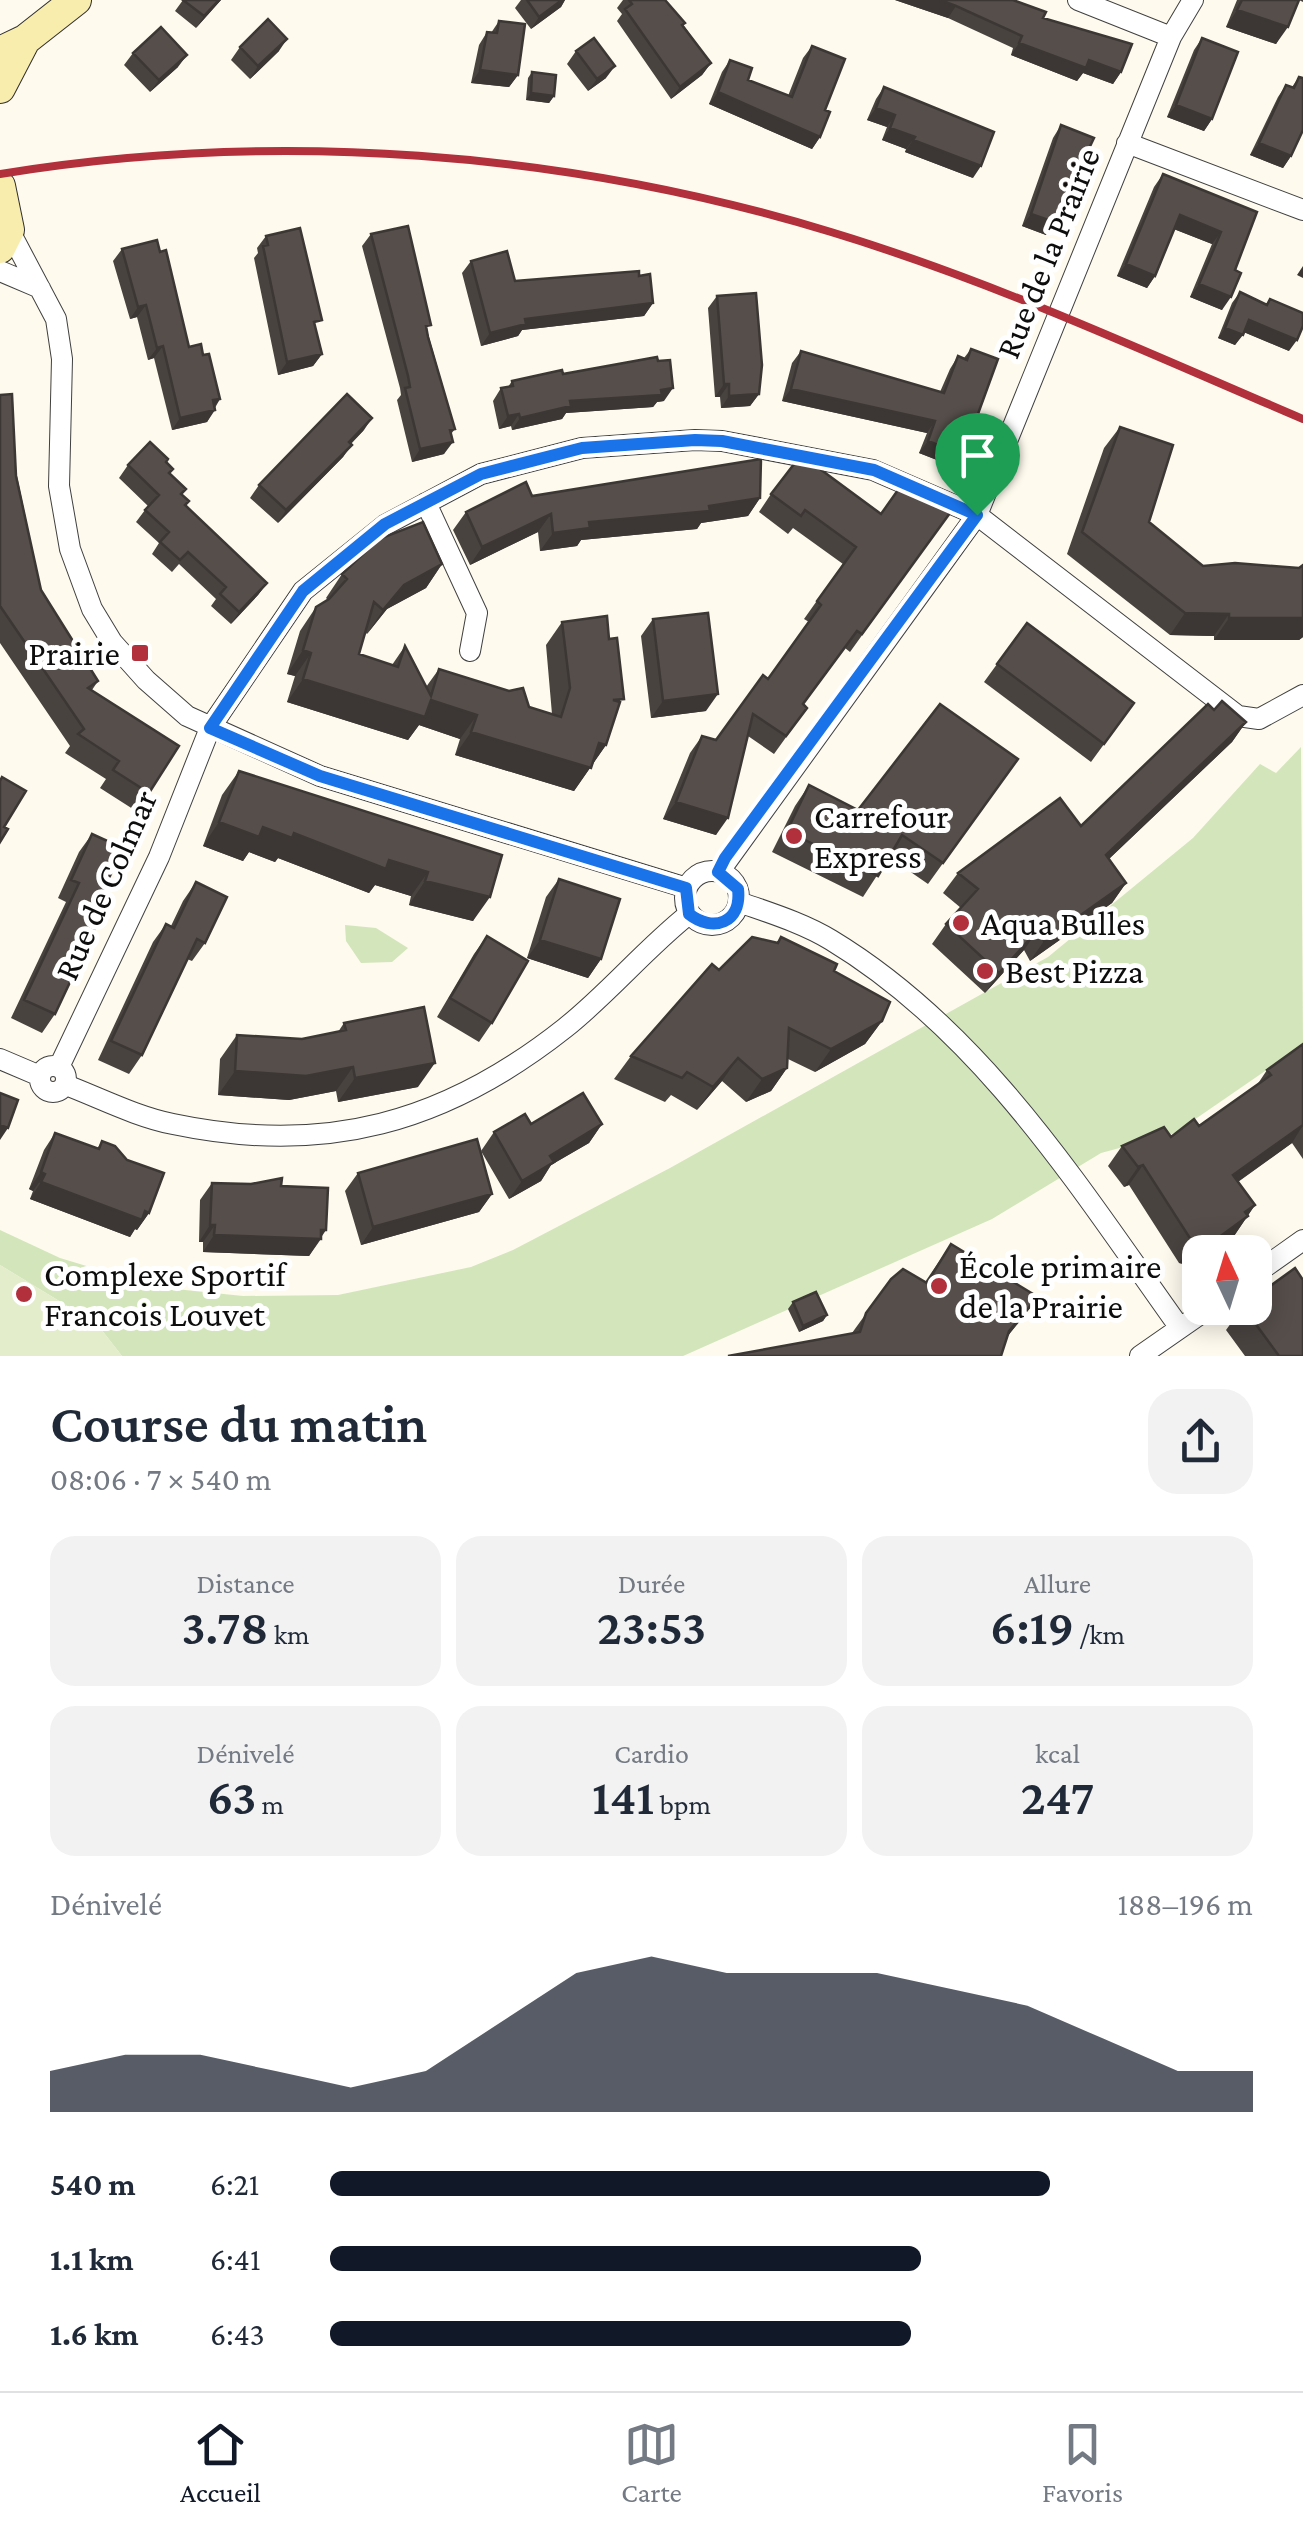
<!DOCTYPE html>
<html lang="fr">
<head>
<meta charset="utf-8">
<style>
  body { margin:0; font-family:"Crimson Pro",serif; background:#f2f2f3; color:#1f2937; height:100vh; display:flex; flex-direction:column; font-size:38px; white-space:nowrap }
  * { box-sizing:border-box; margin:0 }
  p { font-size:32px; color:#747a83 }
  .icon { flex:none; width:55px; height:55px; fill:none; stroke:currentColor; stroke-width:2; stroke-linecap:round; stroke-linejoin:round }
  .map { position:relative; height:1356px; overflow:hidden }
  .side { display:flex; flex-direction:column; background:#fff; flex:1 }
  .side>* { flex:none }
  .needle { width:65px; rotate:356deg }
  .buttons { position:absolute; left:1182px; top:1235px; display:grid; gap:20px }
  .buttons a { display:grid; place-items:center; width:90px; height:90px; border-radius:20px; background:#fff; box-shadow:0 5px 25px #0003; font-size:50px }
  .pin { position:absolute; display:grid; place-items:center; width:85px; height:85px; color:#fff; margin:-102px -42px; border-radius:50% 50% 50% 0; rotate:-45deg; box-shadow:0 0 10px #0007 }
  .pin .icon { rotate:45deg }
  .round { display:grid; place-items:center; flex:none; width:105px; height:105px; border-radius:30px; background:#f2f2f3 }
  .overview { display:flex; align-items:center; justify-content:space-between; height:170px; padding:0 50px }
  h1 { font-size:55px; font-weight:600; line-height:75px }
  .stats { display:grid; grid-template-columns:repeat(3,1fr); gap:15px; height:170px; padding:10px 50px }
  .stats div { display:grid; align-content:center; border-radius:25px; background:#f2f2f3; text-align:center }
  .stats b { font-size:50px; font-weight:600 }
  .stats small { font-size:28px; font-weight:400 }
  .stats p { font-size:28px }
  .chart { height:280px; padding:20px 50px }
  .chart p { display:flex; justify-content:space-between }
  .chart svg { width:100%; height:180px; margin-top:10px; fill:#111827; opacity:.7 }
  ul { padding:0 50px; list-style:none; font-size:32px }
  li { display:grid; grid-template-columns:160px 120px 1fr; align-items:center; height:75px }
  li i { height:25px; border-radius:12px; background:#111827 }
  .tab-bar { display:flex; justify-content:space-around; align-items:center; height:140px; border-top:2px solid #e0e1e3; background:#fff; font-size:28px; color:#747a83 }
  .tab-bar a { display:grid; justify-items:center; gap:5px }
  .tab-bar .selected { color:#111827 }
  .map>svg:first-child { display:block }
  .green { fill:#d3e5ba }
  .pitch { fill:#e3edcb }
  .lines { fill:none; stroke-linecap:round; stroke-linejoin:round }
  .minor-casing { stroke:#404040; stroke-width:22 }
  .secondary-casing { stroke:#2f2f2f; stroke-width:32 }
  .minor { stroke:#fff; stroke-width:20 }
  .secondary { stroke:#f9edae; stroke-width:30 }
  .rail { stroke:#b22f3c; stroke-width:8 }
  .wall { fill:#494340 }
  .shaded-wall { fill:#3c3734 }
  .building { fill:#554e4a; stroke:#3c3734; stroke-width:2.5 }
  .route-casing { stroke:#fff; stroke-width:20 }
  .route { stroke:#1a73e8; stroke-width:12 }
  .poi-dot { fill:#b22f3c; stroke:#fff; stroke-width:4 }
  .labels { text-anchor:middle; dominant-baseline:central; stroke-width:10; stroke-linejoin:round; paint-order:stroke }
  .street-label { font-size:35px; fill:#0d0d0d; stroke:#fff }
  .poi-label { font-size:35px; fill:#0d0d0d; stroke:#fff; text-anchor:start }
</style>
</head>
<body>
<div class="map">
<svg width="1303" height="1356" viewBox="0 0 1303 1356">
  <rect width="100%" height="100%" fill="#fefaee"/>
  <!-- green -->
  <path class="green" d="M1301 747 1303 1045 1175 1133 1101 1153 992 1219 683 1356H122L97 1324 0 1265V1230L60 1258 156 1287 243 1296 338 1295 471 1267 513 1250 670 1168 1048 957 1193 838 1260 764 1276 773Z
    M345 925 376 928 408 948 392 962 361 963 346 941Z"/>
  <!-- pitch -->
  <path class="pitch" d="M0 1265 97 1324 122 1356H0Z"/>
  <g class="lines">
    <!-- minor casing -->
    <g class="minor-casing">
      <path id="minor" d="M1078 0 1171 37
        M1127 143 1303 210
        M9 230 56 319 62 359 59 486 70 549 92 609 112 642 146 680 187 716 320 776 687 888
        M0 271 40 288
        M426 503 477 613 470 651
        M685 898a27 27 0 1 1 54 0a27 27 0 1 1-54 0Z
        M719 872 977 515 1171 37 1193 0
        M739 902C770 913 803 923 831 940 983 1032 1079 1187 1180 1328
        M0 1059 40 1076
        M40 1079a13 13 0 1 1 26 0a13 13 0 1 1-26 0Z
        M59 1067 159 857 210 728 303 591 385 525 481 474 582 448 695 440 722 441 873 470 977 515 1238 716 1259 719 1303 695
        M66 1085C100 1098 137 1117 173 1124 325 1156 445 1123 565 1028 609 993 645 949 689 914
        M1255 1274 1303 1240
        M1140 1356 1209 1308"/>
    </g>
    <!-- secondary casing -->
    <g class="secondary-casing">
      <path id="secondary" d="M0 52 25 40 76 0
        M0 88 25 40
        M0 186 9 230 0 248"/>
    </g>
    <!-- minor -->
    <use href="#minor" class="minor"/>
    <!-- secondary -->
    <use href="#secondary" class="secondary"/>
    <!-- rail -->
    <path class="rail" d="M0 174C275 129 565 151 831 232 993 281 1148 353 1303 419"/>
  </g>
  <!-- wall -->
  <path class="wall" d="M183 0H221L196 28 175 11Z
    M521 0H565L561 7 531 29 515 8Z
    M623 0H665L711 63 702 75 671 99 617 21 622 14 617 8Z
    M895 0H1013L1043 18 1121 72 1113 84 1083 73 1077 81 1011 55 1013 48 948 18Z
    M1237 0H1303V2L1299 0 1276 44 1226 27Z
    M499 21 518 75 509 87 471 83 479 45 487 32 491 33Z
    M1202 38 1212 119 1204 131 1167 117 1194 50Z
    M812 46 825 110 820 137 812 149 709 104 722 72 730 60 748 80 788 96 803 58Z
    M240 47 279 51 250 79 231 60Z
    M576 51 606 78 588 91 567 64Z
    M133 53 178 67 150 92 124 65Z
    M532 72 554 96 549 103 526 100 528 78Z
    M1299 77 1291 156 1283 168 1250 155 1278 97 1286 85 1292 87Z
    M884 87 973 178 905 152 906 149 882 140 887 127 867 120 876 99Z
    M1061 125 1046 235 1022 226 1053 138Z
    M1163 174 1257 212 1235 270 1222 310 1190 297 1212 244 1174 229 1155 276 1147 288 1117 276 1154 187Z
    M371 234 427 330 455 429 451 434 444 454 412 462 397 400 401 395 400 388 362 246Z
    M266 236 316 330 322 354 313 366 278 375 254 258 258 253 257 248Z
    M122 249 189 347 203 355 220 399 207 422 172 430 154 358 148 360 137 317 130 319 113 261Z
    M471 261 515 281 639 276 653 303 644 316 522 330 518 336 481 346 462 273Z
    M1240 292 1266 304 1270 299 1289 351 1244 332 1235 345 1218 338 1232 303Z
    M717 296 759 394 750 406 721 408 720 397H715L708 308Z
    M971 349 955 467 919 453 927 433 782 401 792 363 801 351 940 392 950 369 958 356 964 358Z
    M563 374 664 401 657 402 653 407 566 413 562 419 512 430 511 426 499 429 493 401 501 388 508 387 512 381Z
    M0 395 41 590 98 681 92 690 149 793 136 811 100 788 106 779 65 753 70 746 0 643Z
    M1120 427 1149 522 1203 566 1299 568 1303 565V637L1299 640H1214V636L1170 635 1067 554 1104 448Z
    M364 430 351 444 343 457 278 523 250 498 259 485Z
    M166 462 170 473 182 495 185 506 267 583 258 595 231 624 211 606 216 599 179 564 172 572 152 554 159 543 136 522 148 506 119 478 128 465Z
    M771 494 881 514 950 513 850 652 845 648 803 705 807 708 774 754 748 736 716 835 663 819 690 753 702 736 716 740 768 679 809 622 804 619 843 564 793 528 788 534 759 512Z
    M532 496 760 498 748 516 701 523 697 529 581 540 577 546 540 551 538 532 470 565 453 530 466 512Z
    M442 564 426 588 387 609 367 634 365 632 359 654 392 665 405 646 426 687 439 669 529 707 552 714 546 645 562 622 619 705 606 745 574 791 455 755 460 739 419 725 408 740 287 702 295 676 287 674 300 631 316 607 328 600 326 598 342 574Z
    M653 619 706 711 651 718 641 636Z
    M1027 623 1134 703 1091 762 984 682Z
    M1214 710 1246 722 1232 742 1109 859 1126 883 1112 903 1030 961 1024 950 985 993 932 944 946 924 961 908 943 893 958 873 1081 826Z
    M1018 759 928 884 889 857 863 897 772 852 795 806 809 785 858 810Z
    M239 771 502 855 473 921 409 905 411 896 375 885 369 893 278 858 275 862 249 852 243 861 203 846 222 795Z
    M92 834 102 893 55 1014 42 1033 11 1018 66 902 58 898 79 852Z
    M559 879 601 959 588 978 527 958 546 897Z
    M196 882 205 943 192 961 187 959 142 1055 129 1074 98 1060 153 942 166 924 171 926 183 901Z
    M487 936 492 1023 479 1042 437 1017 474 954Z
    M781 937 834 971 882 1021 865 1044 815 1072 788 1059 787 1068 771 1091 746 1102 722 1081 697 1110 671 1095 665 1102 614 1079 631 1056 719 970 776 943Z
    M344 1023 418 1087 338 1102 336 1091 289 1100 218 1095 220 1059 237 1035 302 1039 338 1032Z
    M1303 1044V1159L1292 1143 1238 1182 1255 1205 1234 1236 1212 1252H1200L1193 1266 1179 1263 1129 1185 1124 1187 1108 1166 1122 1146 1171 1137 1199 1126 1257 1085 1267 1070Z
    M531 1124H602L589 1143 551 1165 541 1181 509 1199 481 1151 494 1132Z
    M55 1133 97 1149 102 1141 149 1213 137 1230 135 1229 130 1237 30 1199 33 1191 29 1189 44 1150Z
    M358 1173 492 1194 479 1212 361 1245 345 1191Z
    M212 1183 281 1186 321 1237V1239L309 1256 203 1252V1242H199L200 1200Z
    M951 1244 1038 1297 1007 1337 852 1333 891 1279 925 1282Z
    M793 1302 827 1315 823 1321 799 1332 788 1309Z
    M1242 1308H1255L1303 1356H1245L1226 1330Z"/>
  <!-- shaded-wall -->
  <path class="shaded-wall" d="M219 0H221L196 28 204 16Z
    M562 0H565L561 7 531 29 539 17Z
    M895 0H940L956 6 948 18Z
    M1237 10 1288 27 1276 44 1226 27Z
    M287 39 279 51 250 79 258 66Z
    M1019 43 1089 60 1121 72 1113 84 1083 73 1077 81 1011 55Z
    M187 55 178 67 150 92 159 80Z
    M711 63 702 75 671 99 680 87Z
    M615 66 606 78 588 91 597 79Z
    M480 70 518 75 509 87 471 83Z
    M718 92 820 137 812 149 709 104Z
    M531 93 554 96 549 103 526 100Z
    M1176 105 1212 119 1204 131 1167 117Z
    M876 108 895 115 887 127 867 120Z
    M890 128 915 137 906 149 882 140Z
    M913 140 981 166 973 178 905 152Z
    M1259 143 1291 156 1283 168 1250 155Z
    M1031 214 1054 222 1046 235 1022 226Z
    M1180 215 1221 232 1212 244 1171 228Z
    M1126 264 1155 276 1147 288 1117 276Z
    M1303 266V278L1297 275Z
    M1199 284 1231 297 1222 310 1190 297Z
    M653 303 644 316 522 330 518 336 481 346 490 333 525 319Z
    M146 305 137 317 130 319 138 307Z
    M1249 320 1297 340 1289 351 1241 331Z
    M1225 328 1243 335 1235 345 1218 338Z
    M163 346 154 358 148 360 157 348Z
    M322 354 313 366 278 375 287 362Z
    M724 384H729L720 397H715Z
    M673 388 664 401 657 402 653 407 566 413 562 419 512 430 520 418 570 401Z
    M791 389 935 421 927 433 782 401Z
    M759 394 750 406 721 408 729 396Z
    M220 399 211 411 215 410 207 422 172 430 180 418 213 400Z
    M519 414 511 426 499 429 508 416Z
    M372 418 364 430 340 454 349 442Z
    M928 441 963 455 955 467 919 453Z
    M453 442 444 454 412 462 420 449Z
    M352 445 343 457 278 523 286 510Z
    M760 498 748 516 701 523 697 529 581 540 577 546 540 551 553 533 589 522Z
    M551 514 538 532 470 565 482 547Z
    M442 564 426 588 387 609 367 634 383 610 404 585Z
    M267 583 258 595 231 624 239 612Z
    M1185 613 1229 614 1214 636 1170 635Z
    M1229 618H1303V637L1299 640H1214Z
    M303 650 311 653 295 676 287 674Z
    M303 679 431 700 477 715 460 739 419 725 408 740 287 702Z
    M718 694 706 711 651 718 663 701Z
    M1246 722 1232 742 1092 875 1106 855Z
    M471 732 599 743 606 745 574 791 455 755Z
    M676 802 728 818 716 835 663 819Z
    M219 822 263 827 294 833 428 872 411 896 375 885 369 893 278 858 275 862 249 852 243 861 203 846Z
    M425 881 490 897 473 921 409 905Z
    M1126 883 1112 903 1030 961 1044 941Z
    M1038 930 1024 950 985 993 999 973Z
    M540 940 601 959 588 978 527 958Z
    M882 1021 865 1044 815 1072 831 1049Z
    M738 1058 722 1081 697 1110 713 1087Z
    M435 1063 418 1087 338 1102 355 1078Z
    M353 1067 336 1091 289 1100 218 1095 235 1071Z
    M787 1068 771 1091 746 1102 762 1079Z
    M602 1124 589 1143 551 1165 541 1181 509 1199 522 1181 550 1156Z
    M0 1125 8 1128 0 1140Z
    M1303 1125 1292 1143 1219 1195 1233 1175Z
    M1143 1165 1129 1185 1124 1187 1138 1167Z
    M41 1172 45 1174 33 1191 29 1189Z
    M41 1182 149 1213 137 1230 135 1229 130 1237 30 1199Z
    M492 1194 479 1212 361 1245 373 1227Z
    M1255 1205 1234 1236 1212 1252H1200V1261L1193 1266 1179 1263 1193 1243Z
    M210 1225H215L203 1242H199Z
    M326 1230 309 1256 203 1252 214 1235Z
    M1038 1297 1021 1320 992 1355 1009 1331Z
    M827 1315 823 1321 799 1332 803 1326Z"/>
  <!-- building -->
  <path class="building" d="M183 0H219L204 16Z
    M527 0H562L539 17Z
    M629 0H665L685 23 682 25 711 63 680 87 625 9 632 4Z
    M940 0H1013L1046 12 1043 18 1132 44 1121 72 1089 60 1086 68 1019 43 1022 36 956 6Z
    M1242 0H1299L1288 27 1237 10Z
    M268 19 287 39 258 66 240 47Z
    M499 21 525 24 518 75 480 70 487 32 497 33Z
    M161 27 187 55 159 80 133 53Z
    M594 38 615 66 597 79 576 51Z
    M1202 38 1238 52 1212 119 1176 105Z
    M812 46 845 59 825 110 830 112 820 137 718 92 730 60 752 68 748 80 792 97Z
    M532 72 556 75 554 96 531 93Z
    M1299 77 1303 78V130L1291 156 1259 143 1286 85 1294 88Z
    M884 87 994 132 981 166 913 140 915 137 890 128 895 115 876 108Z
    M1061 125 1094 138 1054 222 1031 214Z
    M1163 174 1257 212 1235 270 1241 273 1231 297 1199 284 1221 232 1180 215 1155 276 1126 264Z
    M408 226 431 325 426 326 428 337 455 429 450 430 453 442 420 449 405 388 410 387 408 376 371 234Z
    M300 228 322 320 314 322 322 354 287 362 263 246 268 245 266 236Z
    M157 240 160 252 166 250 189 347 201 344 203 355 209 354 220 399 213 400 215 410 180 418 163 346 157 348 146 305 138 307 122 249Z
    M507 251 515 281 639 271V276L650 274 653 303 525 319 526 324 490 333 471 261Z
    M1240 292 1267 305 1270 299 1303 313V326L1297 340 1249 320 1243 335 1225 328Z
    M756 293 762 365 759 394 729 396V384H724L717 296Z
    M971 349 998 359 963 455 928 441 935 421 791 389 801 351 944 393 958 356 967 360Z
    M657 357 658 361 670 360 673 388 661 390 662 395 570 401 571 406 520 418 519 414 508 416 501 388 513 386 512 381 562 370 563 374Z
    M12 394 16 476 41 590 98 681 88 688 179 746 149 793 113 770 119 761 78 734 84 729 0 606V395Z
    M347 394 372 418 349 442 352 445 286 510 259 485Z
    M1120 427 1173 445 1149 522 1203 566 1235 563 1299 568 1303 565V618H1229V614L1185 613 1082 532Z
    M150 442 168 459 166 462 173 469 169 473 186 489 181 494 189 501 185 505 267 583 239 612 220 594 226 587 188 552 180 560 160 542 169 532 145 510 159 495 128 465Z
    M801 455 881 514 905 480 950 513 862 634 857 631 803 704 807 708 786 736 753 714 728 818 676 802 702 736 716 740 763 675 768 679 821 605 817 601 856 547 805 510 801 516 771 494Z
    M761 459 760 498 709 506 710 511 589 522 590 528 553 533 551 514 482 547 466 512 526 482 532 496Z
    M423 522 442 564 404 585 383 610 374 602 359 654 398 667 405 646 431 696 439 669 509 691 523 688 529 707 561 717 570 688 562 622 607 616 609 639 617 638 624 699 613 700 620 702 606 745 599 743 591 768 471 732 477 715 431 700 425 717 303 679 311 653 303 650 316 607 329 599 347 579 342 574 379 539Z
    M708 613 718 694 663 701 653 619Z
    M1027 623 1134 703 1104 744 997 664Z
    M1222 701 1246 722 1106 855 1126 883 1044 941 1038 930 999 973 946 924 978 889 958 873 1060 798 1081 826 1208 704 1214 710Z
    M940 704 1018 759 943 863 902 835 878 876 787 831 809 785 858 810Z
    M239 771 502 855 490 897 425 881 428 872 389 860 386 869 294 833 292 838 263 827 259 837 219 822Z
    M2 777 26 791 4 827 8 829 0 842V781Z
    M92 834 123 848 102 893 110 897 55 1014 24 1000 79 883 71 880Z
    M559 879 620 899 601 959 540 940Z
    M196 882 227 897 205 943 197 939 142 1055 111 1041 166 924 174 928Z
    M487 936 528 961 492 1023 450 998Z
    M752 937 778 943 781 937 837 964 834 971 890 1002 882 1021 831 1049 789 1028 787 1068 762 1079 738 1058 713 1087 687 1072 682 1078 631 1056 712 964 719 970Z
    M424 1007 435 1063 355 1078 353 1067 306 1076 235 1071 237 1035 302 1039 346 1030 344 1023Z
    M1303 1044V1125L1233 1175 1255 1205 1245 1212 1248 1216 1207 1246 1193 1243 1143 1165 1138 1167 1122 1146 1164 1127 1171 1137 1194 1119 1199 1126 1271 1075 1267 1070Z
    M0 1093 18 1100 8 1128 0 1125Z
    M583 1093 602 1124 550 1156 554 1162 522 1181 494 1132 525 1114 531 1124Z
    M55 1133 99 1149 102 1141 115 1146 127 1160 164 1173 149 1213 145 1211 142 1220 41 1182 45 1174 41 1172Z
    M477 1139 492 1194 373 1227 358 1173Z
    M282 1178 281 1186 328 1188 326 1230H321V1239L214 1235 215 1225H210L212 1183 251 1184Z
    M951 1244 1038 1297 1009 1331 1001 1356H728L860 1332 866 1313 891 1279 903 1269 927 1283Z
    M1295 1268 1303 1280V1356H1279L1244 1308H1255V1297Z
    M816 1292 827 1315 803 1326 793 1302Z"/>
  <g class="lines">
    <!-- route casing -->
    <g class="route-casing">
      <path id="route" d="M695 440 722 441 874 470 977 515 725 858 718 872 738 889C742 923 713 933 689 914L686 888 320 776 210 728 303 591 385 524 481 474 582 448Z"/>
    </g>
    <!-- route -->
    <use href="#route" class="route"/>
  </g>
  <!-- markers -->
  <g class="poi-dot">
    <rect x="130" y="643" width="20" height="20" rx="5"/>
    <circle cx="794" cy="836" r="10"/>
    <circle cx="961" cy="923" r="10"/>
    <circle cx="985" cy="971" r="10"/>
    <circle cx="939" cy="1286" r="10"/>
    <circle cx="24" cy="1294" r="10"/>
  </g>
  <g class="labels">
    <!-- street labels -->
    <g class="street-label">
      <text transform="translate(1048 253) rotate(-68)">Rue de la Prairie</text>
      <text transform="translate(106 885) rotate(-66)">Rue de Colmar</text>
    </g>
    <!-- poi labels -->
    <g class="poi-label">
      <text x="120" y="653" text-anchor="end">Prairie</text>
      <text x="814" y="816">Carrefour<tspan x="814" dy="40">Express</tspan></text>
      <text x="981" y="923">Aqua Bulles</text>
      <text x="1005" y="971">Best Pizza</text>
      <text x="959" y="1266">École primaire<tspan x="959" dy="40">de la Prairie</tspan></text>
      <text x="44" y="1274">Complexe Sportif<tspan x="44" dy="40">Francois Louvet</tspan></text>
    </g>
  </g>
</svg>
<div class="buttons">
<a><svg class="needle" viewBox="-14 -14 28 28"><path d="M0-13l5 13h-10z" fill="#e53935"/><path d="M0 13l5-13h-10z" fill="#747a83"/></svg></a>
</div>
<div class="pin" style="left:977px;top:515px;background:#1e9e55"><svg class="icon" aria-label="arrive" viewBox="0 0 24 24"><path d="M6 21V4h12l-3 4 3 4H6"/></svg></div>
</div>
<section class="side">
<div class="overview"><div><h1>Course du matin</h1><p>08:06 · 7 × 540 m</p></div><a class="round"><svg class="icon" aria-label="share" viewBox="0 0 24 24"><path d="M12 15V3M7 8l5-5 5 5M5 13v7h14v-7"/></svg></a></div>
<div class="stats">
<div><p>Distance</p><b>3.78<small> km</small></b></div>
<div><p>Durée</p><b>23:53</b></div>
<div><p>Allure</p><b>6:19<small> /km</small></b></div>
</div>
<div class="stats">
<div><p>Dénivelé</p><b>63<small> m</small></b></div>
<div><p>Cardio</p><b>141<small> bpm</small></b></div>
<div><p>kcal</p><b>247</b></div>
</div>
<div class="chart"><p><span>Dénivelé</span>188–196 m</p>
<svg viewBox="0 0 160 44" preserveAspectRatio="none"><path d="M0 44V34L10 30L20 30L30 34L40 38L50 34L60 22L70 10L80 6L90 10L100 10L110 10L120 14L130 18L140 26L150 34L160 34V44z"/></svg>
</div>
<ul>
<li><b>540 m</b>6:21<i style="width:78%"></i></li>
<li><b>1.1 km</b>6:41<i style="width:64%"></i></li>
<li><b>1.6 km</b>6:43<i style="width:63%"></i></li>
</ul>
</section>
<nav class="tab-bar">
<a class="selected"><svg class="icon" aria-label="home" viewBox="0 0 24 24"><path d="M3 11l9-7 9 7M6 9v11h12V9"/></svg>Accueil</a>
<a><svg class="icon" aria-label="map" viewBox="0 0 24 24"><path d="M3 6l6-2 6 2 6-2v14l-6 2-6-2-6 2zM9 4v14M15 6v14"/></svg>Carte</a>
<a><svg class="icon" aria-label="saved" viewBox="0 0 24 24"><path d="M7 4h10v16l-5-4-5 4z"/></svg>Favoris</a>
</nav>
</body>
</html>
